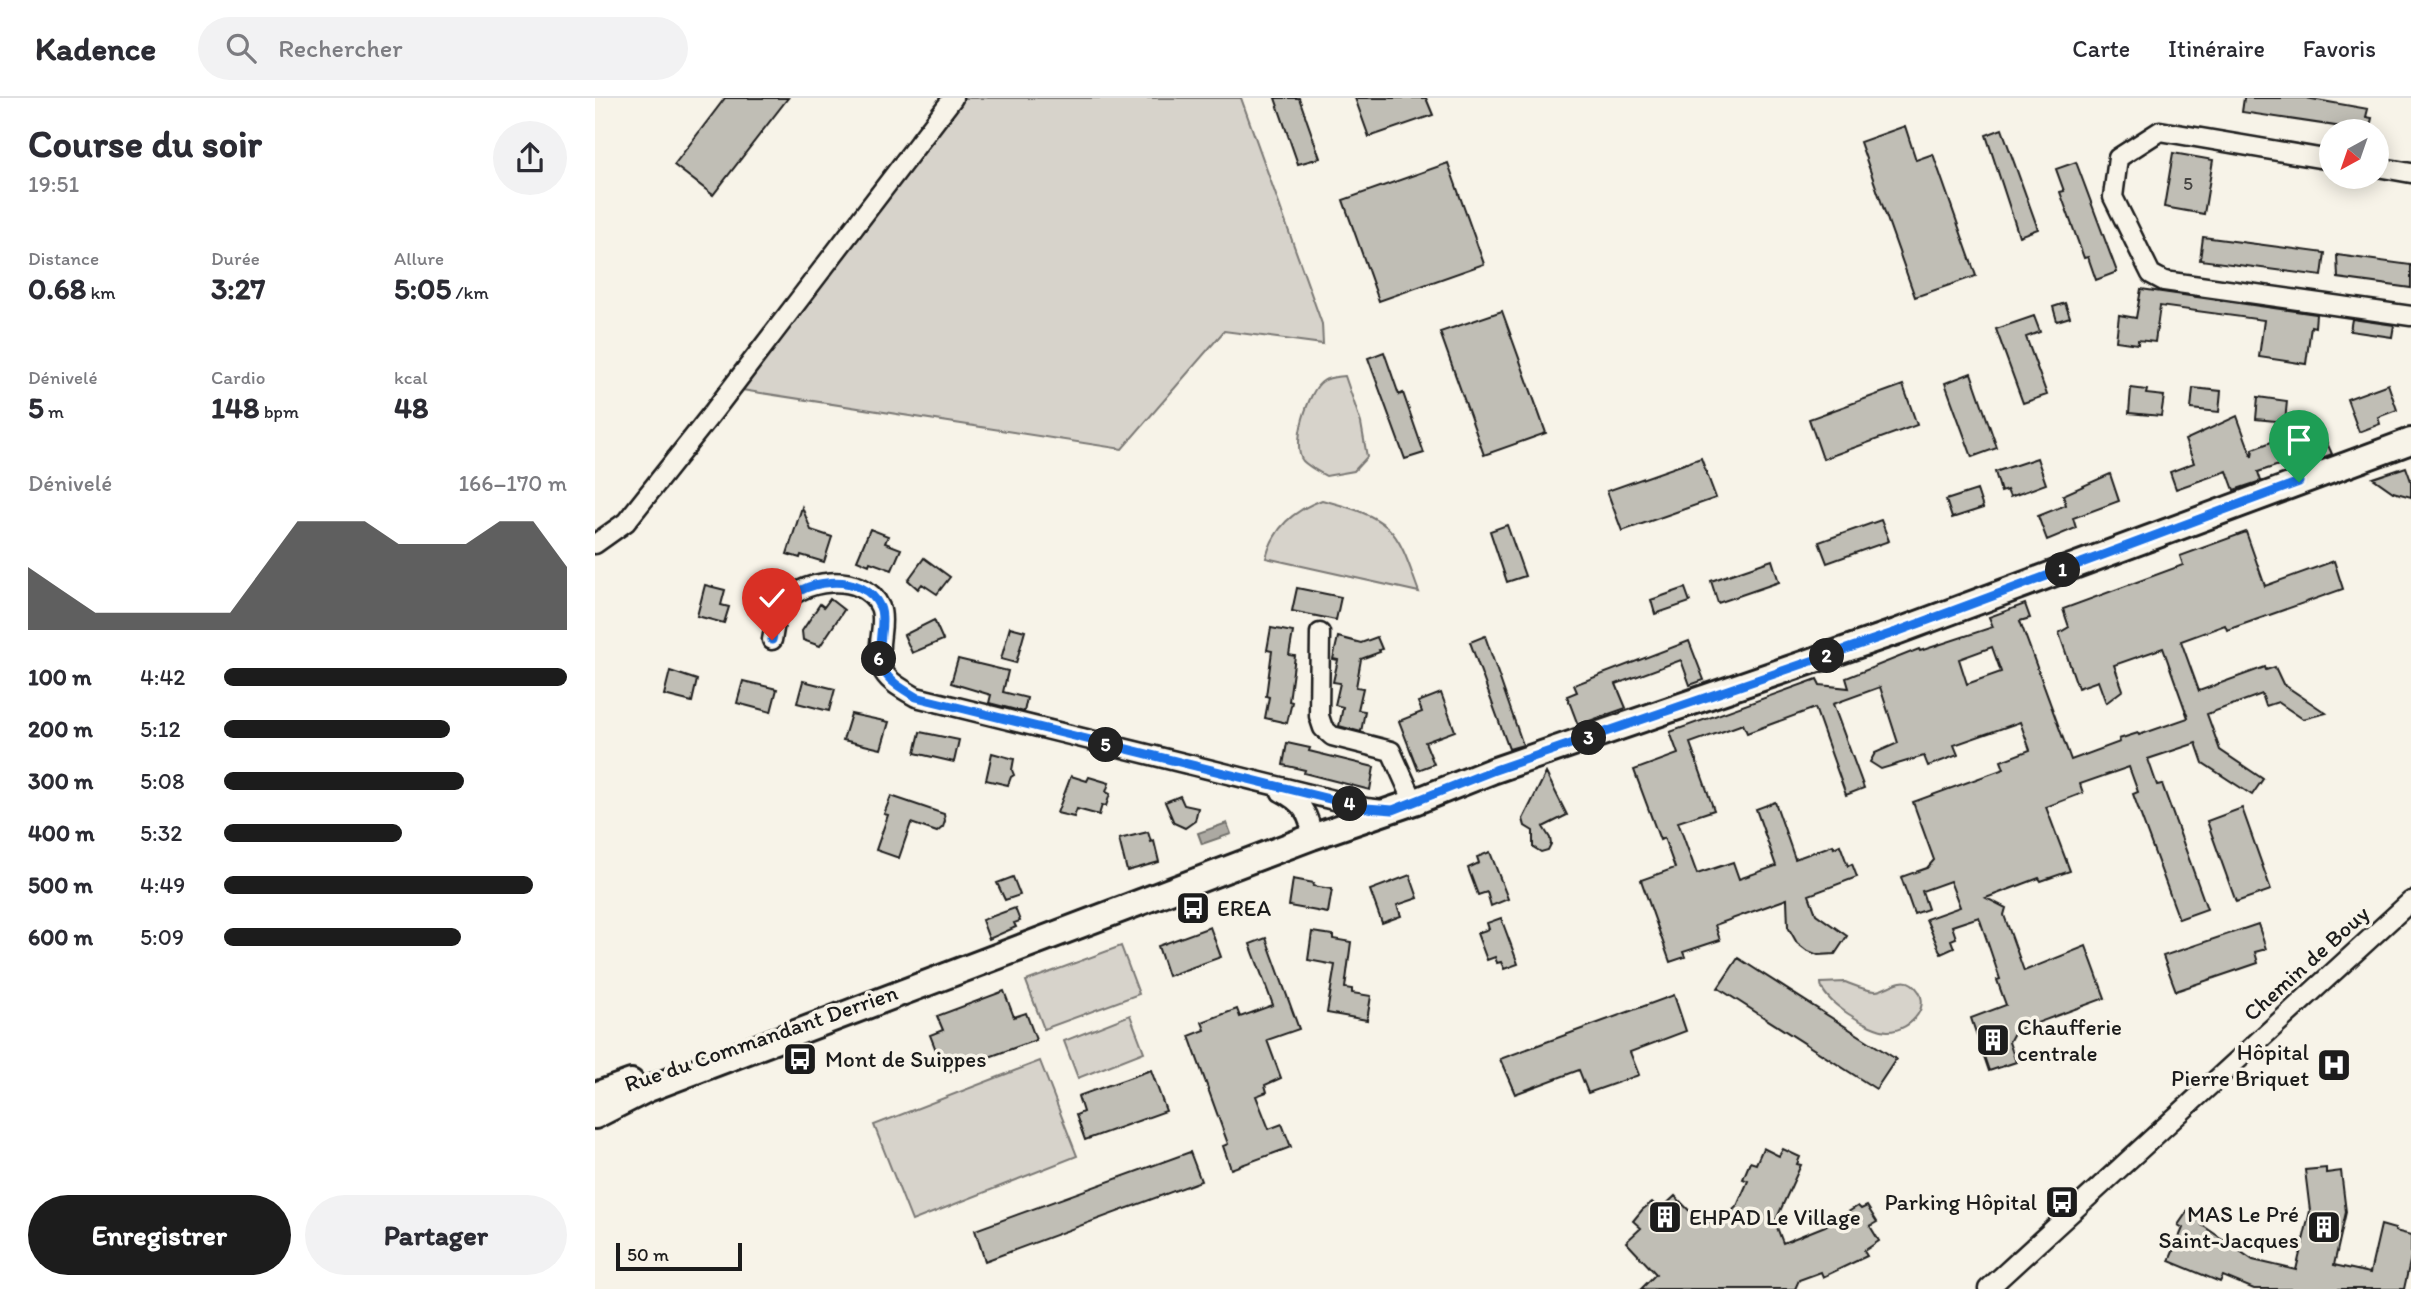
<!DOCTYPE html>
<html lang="fr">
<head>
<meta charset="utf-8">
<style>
  body { margin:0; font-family:Itim,sans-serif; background:#f2f2f3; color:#2b2b33; height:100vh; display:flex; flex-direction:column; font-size:26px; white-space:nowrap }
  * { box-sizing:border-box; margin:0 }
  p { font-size:23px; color:#7c7c81 }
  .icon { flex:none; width:38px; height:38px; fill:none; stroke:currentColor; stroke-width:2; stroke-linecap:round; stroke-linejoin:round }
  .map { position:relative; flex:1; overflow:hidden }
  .sheet { display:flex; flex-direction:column; background:#fff; width:595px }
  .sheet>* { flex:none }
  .needle { width:46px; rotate:220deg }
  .fabs { position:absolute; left:1724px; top:21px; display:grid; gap:14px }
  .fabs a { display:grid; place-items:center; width:70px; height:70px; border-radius:50%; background:#fff; box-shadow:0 4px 18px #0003; font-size:35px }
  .scale { position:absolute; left:21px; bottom:18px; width:126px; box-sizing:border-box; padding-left:7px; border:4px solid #1c1c1c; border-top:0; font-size:19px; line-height:24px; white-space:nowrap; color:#1c1c1c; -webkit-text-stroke:5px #f7f3e8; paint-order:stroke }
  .pin { position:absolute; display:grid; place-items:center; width:60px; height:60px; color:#fff; margin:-72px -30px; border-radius:50% 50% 50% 0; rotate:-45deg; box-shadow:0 0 7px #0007 }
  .pin .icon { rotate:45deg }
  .km { position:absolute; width:35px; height:35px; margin:-18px; border-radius:50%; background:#222; color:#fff; font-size:19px; line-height:35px; text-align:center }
  .round { display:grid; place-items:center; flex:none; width:74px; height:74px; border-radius:37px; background:#f2f2f3 }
  .head { display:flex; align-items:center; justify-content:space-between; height:119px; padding:0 28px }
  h1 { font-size:38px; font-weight:700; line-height:52px }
  .metrics { display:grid; grid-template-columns:repeat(3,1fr); gap:10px; height:119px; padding:7px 28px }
  .metrics div { display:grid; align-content:center }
  .metrics b { font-size:30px; font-weight:700 }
  .metrics small { font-size:19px; font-weight:400 }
  .metrics p { font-size:19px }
  .chart { height:196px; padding:14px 28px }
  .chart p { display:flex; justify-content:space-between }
  .chart svg { width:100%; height:126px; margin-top:7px; fill:#1c1c1c; opacity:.7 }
  .cta { display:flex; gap:14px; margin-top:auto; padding:14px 28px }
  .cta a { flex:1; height:80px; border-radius:42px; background:#1c1c1c; color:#fff; font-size:28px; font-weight:700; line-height:80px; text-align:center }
  .cta a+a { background:#f2f2f3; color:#2b2b33 }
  ul { padding:0 28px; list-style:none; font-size:23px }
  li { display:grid; grid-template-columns:112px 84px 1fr; align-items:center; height:52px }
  li i { height:18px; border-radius:9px; background:#1c1c1c }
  header { display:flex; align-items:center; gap:42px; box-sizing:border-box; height:98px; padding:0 35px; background:#fff; border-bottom:2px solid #e1e1e2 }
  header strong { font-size:33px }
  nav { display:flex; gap:38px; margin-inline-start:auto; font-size:24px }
  .search { width:490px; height:63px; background:#f2f2f3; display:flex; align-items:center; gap:18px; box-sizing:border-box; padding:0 24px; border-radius:38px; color:#7c7c81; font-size:26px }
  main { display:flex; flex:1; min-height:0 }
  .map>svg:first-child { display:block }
  .green { fill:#d7d3cb; stroke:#7a7874; stroke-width:2 }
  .water { fill:#aca9a2; stroke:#72716c; stroke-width:2 }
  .building { fill:#c0beb5; stroke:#1c1c1c; stroke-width:2; fill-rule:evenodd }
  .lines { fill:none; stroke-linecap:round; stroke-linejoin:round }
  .minor-casing { stroke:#1c1c1c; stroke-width:23 }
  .secondary-casing { stroke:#1c1c1c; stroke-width:30 }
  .minor { stroke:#f7f3e8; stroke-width:18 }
  .secondary { stroke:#f7f3e8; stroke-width:24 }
  .route-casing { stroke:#fff; stroke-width:14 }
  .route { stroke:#1a73e8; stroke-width:9 }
  .labels { text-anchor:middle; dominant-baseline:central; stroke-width:7; stroke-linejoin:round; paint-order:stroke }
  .number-label { font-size:19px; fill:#454442 }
  .poi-label { font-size:23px; fill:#1c1c1c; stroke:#f7f3e8; text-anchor:start }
  .street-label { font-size:23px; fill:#1c1c1c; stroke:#f7f3e8 }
</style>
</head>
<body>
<header>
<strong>Kadence</strong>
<div class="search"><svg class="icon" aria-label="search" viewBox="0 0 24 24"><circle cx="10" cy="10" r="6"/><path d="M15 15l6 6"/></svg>Rechercher</div>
<nav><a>Carte</a><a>Itinéraire</a><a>Favoris</a></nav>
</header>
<main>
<section class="sheet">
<div class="head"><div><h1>Course du soir</h1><p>19:51</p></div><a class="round"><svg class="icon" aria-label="share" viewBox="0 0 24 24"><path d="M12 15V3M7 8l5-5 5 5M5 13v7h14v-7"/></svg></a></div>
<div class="metrics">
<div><p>Distance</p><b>0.68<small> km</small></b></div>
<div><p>Durée</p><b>3:27</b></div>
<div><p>Allure</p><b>5:05<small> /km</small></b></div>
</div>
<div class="metrics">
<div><p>Dénivelé</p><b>5<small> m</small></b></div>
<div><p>Cardio</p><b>148<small> bpm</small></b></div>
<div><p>kcal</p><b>48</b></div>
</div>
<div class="chart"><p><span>Dénivelé</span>166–170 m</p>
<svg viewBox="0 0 160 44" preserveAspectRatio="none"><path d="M0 44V22L10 30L20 38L30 38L40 38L50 38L60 38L70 22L80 6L90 6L100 6L110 14L120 14L130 14L140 6L150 6L160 22V44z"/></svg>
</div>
<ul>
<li><b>100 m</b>4:42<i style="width:100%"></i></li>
<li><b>200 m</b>5:12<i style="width:66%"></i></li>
<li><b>300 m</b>5:08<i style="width:70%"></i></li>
<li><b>400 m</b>5:32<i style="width:52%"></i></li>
<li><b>500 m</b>4:49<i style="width:90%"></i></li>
<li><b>600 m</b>5:09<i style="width:69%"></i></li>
</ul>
<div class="cta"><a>Enregistrer</a><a>Partager</a></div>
</section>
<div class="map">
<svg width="1816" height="1191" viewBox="0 0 1816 1191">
  <rect width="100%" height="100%" fill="#f7f3e8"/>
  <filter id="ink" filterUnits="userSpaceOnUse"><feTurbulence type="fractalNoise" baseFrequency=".0143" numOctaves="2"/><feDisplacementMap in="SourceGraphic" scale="14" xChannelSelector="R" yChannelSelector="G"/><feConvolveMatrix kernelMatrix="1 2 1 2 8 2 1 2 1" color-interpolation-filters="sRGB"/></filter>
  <g filter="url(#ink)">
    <!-- green -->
    <path class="green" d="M368 0H646L727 226 728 246 629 233 527 351 147 292Z
      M750 278 766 325 772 359 759 373 731 378C724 374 714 369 708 363 696 348 713 292 728 283 734 279 743 279 750 278Z
      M727 402C748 408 776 414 793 430 809 445 816 474 824 494L671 460C679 429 698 413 727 402Z
      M526 848 544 896 449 931 431 883Z
      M1250 884C1258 887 1272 893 1281 893 1292 892 1306 878 1317 886 1341 905 1316 933 1293 933 1276 933 1226 903 1226 885Z
      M535 917 549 954 483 980 469 943Z
      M445 963 482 1058 317 1123 279 1027Z"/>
    <!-- water -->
    <path class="water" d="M632 725 636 736 607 746 603 735Z"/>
    <!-- building -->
    <path class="building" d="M130 0H193L118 97 79 67Z
      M680 0H704L725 60 703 66Z
      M760 0H831L838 17 774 39Z
      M1649 0H1711L1773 11 1771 19 1777 20 1774 33 1647 14Z
      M1310 28 1321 62 1338 56 1381 178 1320 199 1265 44Z
      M1407 31 1443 131 1424 138 1391 37Z
      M1578 55 1618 62 1609 116 1569 109Z
      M1481 64 1522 174 1501 182 1493 159 1489 160 1465 94 1469 93 1461 71Z
      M853 65 889 166 784 203 748 102Z
      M1608 139 1730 155 1727 178 1605 162Z
      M1742 157 1816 167V190L1743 180Z
      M1546 191 1721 216 1720 229 1716 228 1711 266 1664 259 1669 222 1565 208 1560 244 1543 242V246L1521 243 1524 217 1541 220Z
      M1470 205 1475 219 1462 223 1458 209Z
      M907 213 951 335 889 357 845 234Z
      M1439 218 1445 234 1431 239 1452 297 1428 305 1401 231Z
      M1757 221 1799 227 1797 239 1755 233Z
      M789 254 804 297 808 295 829 355 810 361 773 260Z
      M1376 275 1402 350 1377 359 1350 285Z
      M1793 286 1802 312 1783 319 1785 326 1764 334 1752 301Z
      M1308 287 1322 327 1228 361 1214 321Z
      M1536 290 1552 292 1551 296 1569 298 1566 318 1534 315Z
      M1598 290 1626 293 1624 314 1596 311Z
      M1663 299 1692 303 1690 324 1661 321Z
      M1642 318 1657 359 1658 351 1697 336 1701 347 1728 336 1737 356 1696 372 1693 364 1663 374 1666 383 1639 392 1632 373 1581 391 1575 374 1599 365 1590 342Z
      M1106 360 1121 400 1027 433 1012 393Z
      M1442 360 1451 386 1415 399 1412 392 1406 394 1400 374Z
      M1811 369 1816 383V399L1798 394 1778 380Z
      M1515 376 1524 403 1478 420 1481 430 1452 442 1443 418 1471 407 1468 397Z
      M1382 392 1388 410 1357 420 1351 402Z
      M207 409 216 432 237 439 229 464 206 457 205 460 192 456Z
      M1286 422 1294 443 1232 465 1224 444Z
      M912 427 930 478 912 484 895 433Z
      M275 431 293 438 290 445 306 451 297 472 275 464 274 467 262 462Z
      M1651 434 1670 488 1739 463 1748 491 1632 532 1630 527 1586 543 1604 593 1670 569 1671 572 1680 569 1688 586 1731 615 1708 621 1683 604 1671 608 1667 596 1612 616 1625 652 1668 681 1657 697 1608 665 1601 645 1553 661 1562 687 1567 686 1612 811 1584 821 1538 696 1543 694 1534 669 1485 686 1488 695 1451 709 1475 773 1446 783 1444 780 1391 800 1411 810 1409 817 1429 873 1491 848 1510 900 1420 933 1414 944 1421 964 1394 973 1376 920 1411 907 1402 882 1405 881 1384 819 1357 828 1361 840 1356 842 1359 850 1346 856 1331 821 1365 809 1355 783 1327 793 1333 811 1319 816 1306 779 1332 770 1339 762 1318 704 1409 671 1406 663 1435 652 1425 624 1359 647 1363 657 1333 668 1329 658 1286 671 1275 664 1280 655 1303 645 1285 589 1238 606 1269 690 1251 697 1220 610 1152 635 1148 626 1095 645 1119 712 1083 724 1102 776 1138 764 1144 781 1181 768 1161 711 1180 704 1200 761 1238 747 1239 750 1245 747 1253 768 1257 766 1262 779 1214 797 1221 816 1252 838 1240 856 1223 857 1211 852 1202 845 1193 829 1192 801 1120 827 1125 842 1088 854 1090 859 1075 864 1046 782 1080 770 1069 740 1065 742 1039 672 1083 656 1075 634 1222 581 1225 587 1254 590 1251 580 1324 551 1325 553 1398 529 1394 519 1430 506 1435 520 1425 523 1476 662 1525 644 1524 641 1543 635 1544 637 1593 620 1568 550 1519 567 1528 592 1511 605 1503 583 1483 590 1464 535 1474 529 1468 511 1588 467 1585 458ZM1397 549 1406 574 1372 586 1364 561Z
      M329 460 355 479 342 496 327 486 323 491 313 482Z
      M1177 462 1184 484 1123 505 1116 483Z
      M110 487 130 492 126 507 134 509 129 525 102 518Z
      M702 490 746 499 741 522 697 513Z
      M1090 490 1095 504 1060 516 1056 502Z
      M235 501 249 512 225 548 208 542 207 533 225 506 229 509Z
      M339 522 348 542 317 555 309 537Z
      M415 529 430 533 421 565 406 561Z
      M676 530 698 534 694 557 700 558 694 603 697 604 692 625 670 620 674 599 671 598 677 553 672 552Z
      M890 538 928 647 914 651 875 544Z
      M743 539 766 545 782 539 787 551 784 552 785 554 766 561 761 589 768 590 763 612 770 613 766 634 744 628 748 609 740 607 745 585 738 584 743 562 738 561Z
      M1094 543 1109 582 1095 587 1086 562 1021 586 1031 610 983 627 972 598 982 594 979 587Z
      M363 561 413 573 408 594 432 600 429 614 394 605 396 597 356 585Z
      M75 573 102 582 97 604 69 597Z
      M148 583 182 591 176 614 142 605Z
      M208 583 240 591 234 613 202 605Z
      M846 595 860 633 830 644 839 666 823 672 804 623 827 614 823 604Z
      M256 616 294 624 286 651 248 642Z
      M325 634 364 642 359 664 320 655Z
      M692 645 715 650 714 653 779 669 775 692 709 675 710 672 688 667Z
      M397 655 419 661 417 672 419 677 416 679 413 687 391 682Z
      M951 675 972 717 948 729 955 740 956 746 953 752 946 754 938 749V733L930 728 928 721Z
      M476 678 492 683 494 679 514 685 511 694 515 696 511 708 507 707 504 717 482 711 479 719 462 715Z
      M296 698 349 716 350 723 348 729 342 734 316 725 304 760 281 752 293 717 289 716Z
      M585 698 589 707 603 710 600 723 590 730 579 725 570 704Z
      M1647 710 1676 792 1641 804 1612 723Z
      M553 734 556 744 559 743 564 764 532 773 524 741Z
      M895 754 913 801 896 808 892 794 883 797 873 770 884 765 882 759Z
      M815 777 823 800 802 807 806 818 787 825 775 792Z
      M418 779 425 797 410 802 402 785Z
      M698 781 719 785 718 788 737 791 733 815 694 808Z
      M420 810 425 823 419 825 421 829 394 841 387 822Z
      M906 820 923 866 909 871 906 864 902 865 900 859 892 862 882 835 894 831 892 825Z
      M1663 826 1671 851 1660 854 1663 865 1581 893 1568 858Z
      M615 829 626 859 573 878 563 848Z
      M717 834 738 837V841L756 844 750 890 757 891V895L776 898 772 922 732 915 740 867 713 862Z
      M671 840 704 931 672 942 686 980 670 987 672 994 661 998 674 1031 687 1026 696 1049 636 1071 628 1048 633 1046 594 938 610 932 607 924 642 911 645 919 678 907 655 846Z
      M1143 860 1301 961 1281 991 1123 890Z
      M409 893 419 919 431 915 441 942 350 975 335 937 348 932 342 918Z
      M1079 897 1091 933 1035 954 1044 977 993 995 984 972 920 996 905 961Z
      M556 972 571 1013 490 1042 481 1017 488 1014 483 998Z
      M1168 1050 1184 1058 1188 1051 1205 1059 1202 1066 1206 1067 1180 1124 1188 1145 1230 1128 1263 1108 1266 1111 1272 1108 1282 1124 1275 1128 1284 1143 1269 1153 1272 1158 1228 1179 1226 1174 1204 1182 1200 1191H1046L1061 1176 1031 1144 1046 1130 1038 1123 1047 1112 1057 1104 1065 1112 1080 1098 1110 1129 1124 1116 1129 1121 1142 1108 1153 1083 1148 1081 1155 1064 1161 1066Z
      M595 1054 606 1083 390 1163 380 1132Z
      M1731 1070V1075L1746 1073 1751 1114 1739 1167 1775 1175 1786 1127 1800 1131V1133L1816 1137V1159L1809 1191H1659L1628 1178 1625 1184 1574 1163 1588 1130 1583 1127 1594 1111 1610 1122 1607 1127 1658 1162 1701 1172 1715 1113 1710 1072Z"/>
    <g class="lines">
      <!-- minor casing -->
      <g class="minor-casing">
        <path id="minor" d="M1736 62 1565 33 1523 60 1518 99 1556 176 1569 183 1816 218
          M1782 69 1816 75
          M0 446 31 424 119 313 358 0
          M725 535 724 618 728 630 737 638 796 653 819 704
          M177 542C179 533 180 519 184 511 203 480 269 472 285 509 288 516 287 528 286 536 281 575 288 580 321 599L771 710 788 712
          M686 694C706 704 715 716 717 739
          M1393 1191 1816 803"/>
      </g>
      <!-- secondary casing -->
      <g class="secondary-casing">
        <path id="secondary" d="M0 997 36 984
          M0 1018 53 991 717 739 819 704 897 673 1301 534 1816 343"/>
      </g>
      <!-- minor -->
      <use href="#minor" class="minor"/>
      <!-- secondary -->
      <use href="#secondary" class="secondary"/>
    </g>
  </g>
  <g class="lines" filter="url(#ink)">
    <!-- route casing -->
    <g class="route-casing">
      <path id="route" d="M177 542C179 533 179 519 184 511 203 480 269 472 285 509 288 516 287 528 286 536 282 574 289 580 321 599L771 710 798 712 897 673 1301 534 1704 384"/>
    </g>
    <!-- route -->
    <use href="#route" class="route"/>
  </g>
  <!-- icons -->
  <defs>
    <g id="bus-square" transform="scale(1.75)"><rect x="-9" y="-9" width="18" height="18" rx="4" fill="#1c1c1c" stroke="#f7f3e8"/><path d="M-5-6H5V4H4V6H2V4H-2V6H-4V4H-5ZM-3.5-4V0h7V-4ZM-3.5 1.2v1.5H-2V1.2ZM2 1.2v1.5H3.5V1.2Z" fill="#fff"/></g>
    <g id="building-square" transform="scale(1.75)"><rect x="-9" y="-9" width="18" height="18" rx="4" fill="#1c1c1c" stroke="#f7f3e8"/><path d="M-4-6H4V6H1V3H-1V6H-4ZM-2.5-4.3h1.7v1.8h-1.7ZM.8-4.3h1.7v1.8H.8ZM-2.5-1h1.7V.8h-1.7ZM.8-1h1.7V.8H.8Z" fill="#fff"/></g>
    <g id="hospital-square" transform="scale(1.75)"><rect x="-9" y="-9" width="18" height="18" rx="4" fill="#1c1c1c" stroke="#f7f3e8"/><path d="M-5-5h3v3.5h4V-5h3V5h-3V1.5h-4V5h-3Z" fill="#fff"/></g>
  </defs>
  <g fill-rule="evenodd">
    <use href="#bus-square" x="598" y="810"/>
    <use href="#building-square" x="1398" y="942"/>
    <use href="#bus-square" x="205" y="961"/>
    <use href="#hospital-square" x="1739" y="967"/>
    <use href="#bus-square" x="1467" y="1104"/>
    <use href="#building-square" x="1070" y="1119"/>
    <use href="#building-square" x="1729" y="1129"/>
  </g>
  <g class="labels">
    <!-- number labels -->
    <g class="number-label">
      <text x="1593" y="85">5</text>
    </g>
    <!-- poi labels -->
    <g class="poi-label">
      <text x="622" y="810">EREA</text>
      <text x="1422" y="929">Chaufferie<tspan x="1422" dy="26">centrale</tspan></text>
      <text x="1714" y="954" text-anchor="end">Hôpital<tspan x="1714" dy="26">Pierre Briquet</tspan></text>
      <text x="230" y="961">Mont de Suippes</text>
      <text x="1442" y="1104" text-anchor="end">Parking Hôpital</text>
      <text x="1704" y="1116" text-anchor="end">MAS Le Pré<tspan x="1704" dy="26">Saint-Jacques</tspan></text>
      <text x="1094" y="1119">EHPAD Le Village</text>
    </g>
    <!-- street labels -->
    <g class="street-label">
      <text transform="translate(1711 865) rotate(-42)">Chemin de Bouy</text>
      <text transform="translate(166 940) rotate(-19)">Rue du Commandant Derrien</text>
    </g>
  </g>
</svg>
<div class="fabs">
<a><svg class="needle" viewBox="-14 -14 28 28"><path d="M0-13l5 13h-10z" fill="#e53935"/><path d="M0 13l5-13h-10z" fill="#7c7c81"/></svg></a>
</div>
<div class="scale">50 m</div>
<div class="pin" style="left:1704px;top:384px;background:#1e9e55"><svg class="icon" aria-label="arrive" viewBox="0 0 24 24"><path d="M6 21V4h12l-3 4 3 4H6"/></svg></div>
<div class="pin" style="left:177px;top:542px;background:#d93025"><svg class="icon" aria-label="check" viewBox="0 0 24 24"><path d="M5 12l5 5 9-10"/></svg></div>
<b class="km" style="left:1468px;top:472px">1</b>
<b class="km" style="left:1232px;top:558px">2</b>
<b class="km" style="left:994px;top:640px">3</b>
<b class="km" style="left:755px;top:706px">4</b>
<b class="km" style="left:511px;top:647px">5</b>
<b class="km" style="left:284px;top:561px">6</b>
</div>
</main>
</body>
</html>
